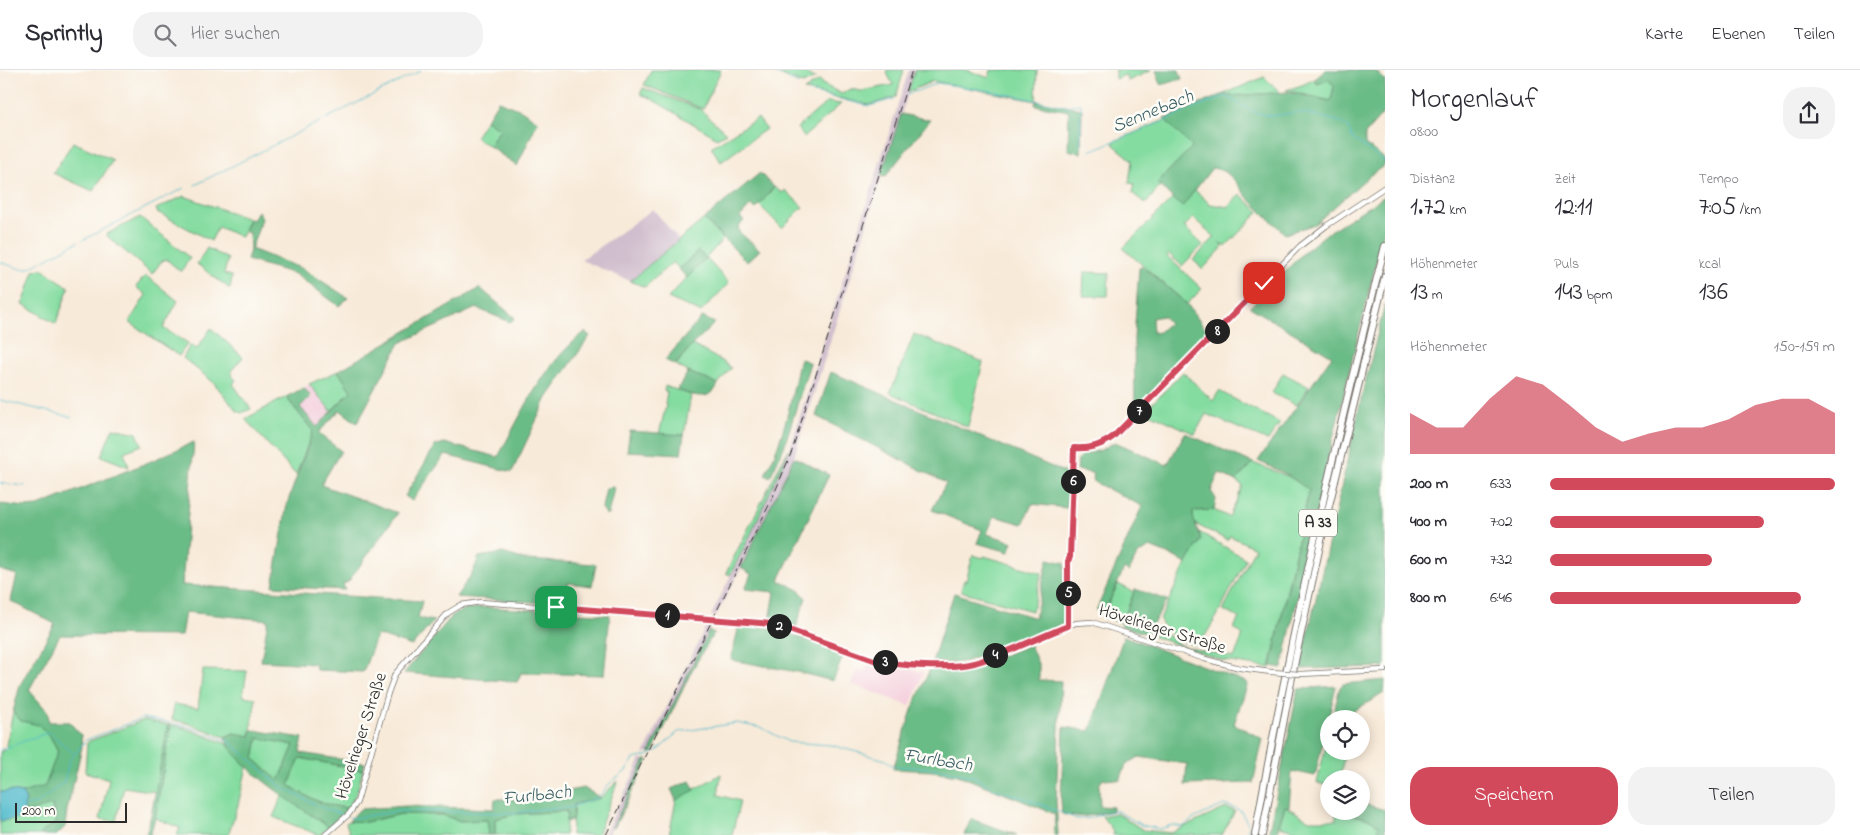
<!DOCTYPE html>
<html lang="de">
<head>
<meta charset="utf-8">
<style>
  body { margin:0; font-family:"Indie Flower",sans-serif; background:#f2f2f3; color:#2b2b33; height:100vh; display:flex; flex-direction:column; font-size:19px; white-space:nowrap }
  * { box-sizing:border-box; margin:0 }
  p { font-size:16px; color:#7c7c81 }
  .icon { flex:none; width:28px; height:28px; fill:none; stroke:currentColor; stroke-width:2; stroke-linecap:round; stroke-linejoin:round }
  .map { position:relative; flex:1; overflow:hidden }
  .drawer { display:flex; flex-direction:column; background:#fff; width:475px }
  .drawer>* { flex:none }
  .controls { position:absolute; left:1320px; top:640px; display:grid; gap:10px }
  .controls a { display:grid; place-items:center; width:50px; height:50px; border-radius:50%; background:#fff; box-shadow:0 2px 12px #0003; font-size:25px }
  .scale { position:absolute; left:15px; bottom:12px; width:112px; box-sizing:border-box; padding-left:5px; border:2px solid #2b2b2b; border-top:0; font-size:14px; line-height:18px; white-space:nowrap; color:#2b2b2b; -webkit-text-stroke:4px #fdfcf7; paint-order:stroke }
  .pin { position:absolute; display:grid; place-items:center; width:42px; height:42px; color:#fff; margin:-21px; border-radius:10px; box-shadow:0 2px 8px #0006 }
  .km { position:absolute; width:25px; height:25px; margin:-12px; border-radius:50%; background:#222; color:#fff; font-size:14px; line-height:25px; text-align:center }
  .round { display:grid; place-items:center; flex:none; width:52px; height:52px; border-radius:20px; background:#f2f2f3 }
  .head { display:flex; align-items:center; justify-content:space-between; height:85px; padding:0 25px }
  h1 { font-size:28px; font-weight:600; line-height:38px }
  .figures { display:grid; grid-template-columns:repeat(3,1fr); gap:8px; height:85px; padding:5px 25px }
  .figures div { display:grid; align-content:center }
  .figures b { font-size:25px; font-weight:600 }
  .figures small { font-size:14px; font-weight:400 }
  .figures p { font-size:14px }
  .chart { height:140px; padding:10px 25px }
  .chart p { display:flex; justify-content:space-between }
  .chart svg { width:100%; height:90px; margin-top:5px; fill:#d1495b; opacity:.7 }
  .primary-button { display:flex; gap:10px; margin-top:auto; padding:10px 25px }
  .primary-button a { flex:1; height:58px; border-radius:20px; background:#d1495b; color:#fff; font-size:20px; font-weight:600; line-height:58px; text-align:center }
  .primary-button a+a { background:#f2f2f3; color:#2b2b33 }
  ul { padding:0 25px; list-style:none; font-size:16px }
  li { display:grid; grid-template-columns:80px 60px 1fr; align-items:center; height:38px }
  li i { height:12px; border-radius:6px; background:#d1495b }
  header { display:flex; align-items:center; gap:30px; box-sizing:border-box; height:70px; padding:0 25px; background:#fff; border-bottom:1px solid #e1e1e2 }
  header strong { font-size:24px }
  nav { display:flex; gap:28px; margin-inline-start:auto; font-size:18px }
  .search { width:350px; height:45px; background:#f2f2f3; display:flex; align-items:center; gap:12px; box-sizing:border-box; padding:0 18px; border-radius:20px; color:#7c7c81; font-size:19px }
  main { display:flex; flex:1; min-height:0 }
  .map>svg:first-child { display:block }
  .built { fill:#f4cfdd }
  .industrial { fill:#d0bdcd }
  .green { fill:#84dca0; stroke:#588466 }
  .forest { fill:#6bbc86; stroke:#4b7458; fill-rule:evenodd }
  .water { fill:#4fbacc; stroke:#3d727c }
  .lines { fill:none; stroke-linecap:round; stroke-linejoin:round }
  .stream { stroke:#4fbacc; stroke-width:1 }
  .secondary-casing { stroke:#736e68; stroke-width:6 }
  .highway-casing { stroke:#736e68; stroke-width:8 }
  .secondary { stroke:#fff; stroke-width:4.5 }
  .highway { stroke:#fff; stroke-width:6 }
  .rail { stroke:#2b2b2b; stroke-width:1; stroke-dasharray:8 4; stroke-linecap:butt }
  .secondary-bridge-casing { stroke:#736e68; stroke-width:6; stroke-linecap:butt }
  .secondary-bridge { stroke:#fff; stroke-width:4.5 }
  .route-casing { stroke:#fff; stroke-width:10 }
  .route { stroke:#d1495b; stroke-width:6 }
  .labels { text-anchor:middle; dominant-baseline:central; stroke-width:5; stroke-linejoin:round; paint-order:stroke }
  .shield { fill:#fdfcf7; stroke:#6a6a68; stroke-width:1 }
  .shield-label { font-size:16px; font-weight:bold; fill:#2b2b2b }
  .street-label { font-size:18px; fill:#2b2b2b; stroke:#fdfcf7 }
  .water-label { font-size:19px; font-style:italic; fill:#385d63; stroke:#fdfcf7 }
</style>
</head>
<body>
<header>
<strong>Sprintly</strong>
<div class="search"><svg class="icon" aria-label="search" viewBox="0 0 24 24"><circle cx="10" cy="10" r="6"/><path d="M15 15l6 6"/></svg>Hier suchen</div>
<nav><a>Karte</a><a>Ebenen</a><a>Teilen</a></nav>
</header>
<main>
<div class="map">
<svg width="1385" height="765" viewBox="0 0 1385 765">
  <rect width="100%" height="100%" fill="#fdfcf7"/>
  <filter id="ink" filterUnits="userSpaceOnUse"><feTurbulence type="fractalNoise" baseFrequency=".02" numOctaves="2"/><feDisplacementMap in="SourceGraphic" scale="10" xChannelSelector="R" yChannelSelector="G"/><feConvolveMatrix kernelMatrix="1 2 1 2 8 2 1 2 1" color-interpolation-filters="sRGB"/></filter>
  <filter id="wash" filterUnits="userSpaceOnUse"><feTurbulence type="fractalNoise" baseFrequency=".0096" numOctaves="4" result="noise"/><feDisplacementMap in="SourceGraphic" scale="20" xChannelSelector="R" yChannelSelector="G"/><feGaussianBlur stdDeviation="1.12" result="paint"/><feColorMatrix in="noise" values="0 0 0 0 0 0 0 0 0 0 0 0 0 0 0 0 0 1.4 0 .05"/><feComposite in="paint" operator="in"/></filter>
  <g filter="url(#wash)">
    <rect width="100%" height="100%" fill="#f8ead9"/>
    <!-- built -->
    <path class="built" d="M309 314 331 341 316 358 300 337 311 327 303 318Z
      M869 591 880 595 924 602 910 636 851 614 857 599 865 602Z"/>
    <!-- industrial -->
    <path class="industrial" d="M909 0H915L794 387 741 498 716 546H711L749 468 790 378Z
      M653 139 679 170 630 211 581 190Z
      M708 552 713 553 649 683 644 684Z
      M641 689 645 690 608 765H604Z"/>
    <!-- green -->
    <path class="green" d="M651 0H721L703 39 644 15Z
      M771 0H798L815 8 803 14Z
      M888 0H904L896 27 869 35 804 20 820 10 822 14 842 24 850 19 861 21 893 15 886 1Z
      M915 0H967L989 8 991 0H1037L1036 31 933 11 908 22Z
      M1115 0H1152L1128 11 1125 5 1115 9Z
      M1264 7 1281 23 1229 26 1224 24Z
      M1315 9 1317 14 1329 10 1334 16 1331 31 1286 20 1302 15Z
      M643 18 700 39 726 63 717 68 650 28 640 24Z
      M827 32 841 34 804 67 797 58Z
      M758 48 766 59 721 92 711 77Z
      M486 50 500 59 489 76 475 67Z
      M1165 50 1192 77 1157 113 1160 116 1146 134 1132 123 1134 114 1129 113 1132 90 1113 74 1115 71Z
      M73 72 113 90 93 121 53 103Z
      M774 117 782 123 785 120 803 137 782 158 759 135Z
      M1195 120 1210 134 1228 137 1240 124 1259 142 1225 177 1218 172 1223 177 1203 199 1193 190 1215 167 1193 148 1184 157 1203 175 1182 196 1169 184 1167 186 1202 219 1187 234 1123 178 1173 128 1182 136Z
      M184 126 249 149 241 167 218 157 211 171 157 142 156 139Z
      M140 147 190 188 181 202 166 189 161 192 152 204 108 167 107 164Z
      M704 149 723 169 706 188 729 213 702 241 700 242 668 228 705 188 698 181 679 199 673 192 645 217 630 211Z
      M207 178 228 189 224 204 232 206 230 219 197 194Z
      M42 199 69 217 56 254 23 234 34 201Z
      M1084 202 1109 203 1108 226H1083Z
      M145 206 149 208 178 231 163 258 188 273 179 286 129 252 146 225 136 217Z
      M211 258 243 287 231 301 232 306 236 310 233 314 251 339 241 343 237 341 213 312 183 288 190 275 197 279Z
      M914 264 983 292 968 357 890 323Z
      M692 275 722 291 731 298 718 314 688 302 676 295Z
      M338 301 351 321 331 341 309 314Z
      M1183 302 1213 331 1219 321 1280 353 1268 371 1206 344 1195 364 1145 341Z
      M1283 303 1309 317 1296 335 1272 323Z
      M665 316 691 325 684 365 659 364 666 335 665 333 667 322 664 321Z
      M286 327 313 361 296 405 245 349Z
      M113 358 137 363 142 375 124 382 129 397 101 386Z
      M790 378 749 468 730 505 726 503 781 393Z
      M1253 393 1290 407 1309 420 1270 598 1224 591 1155 567 1154 565 1157 560H1160L1182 576 1234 588 1243 565 1234 558 1239 548 1223 540 1255 478 1230 466 1227 470 1193 453V441L1214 440 1229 447 1243 416 1236 411Z
      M1199 462 1246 489 1216 548 1201 572 1194 575C1181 572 1164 563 1160 549L1186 494 1201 470Z
      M973 485 983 488 984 486 1042 503 1032 541 961 521 964 510 966 511Z
      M1118 514 1134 522 1122 553 1102 547Z
      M203 600 247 601 243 626 256 628 250 666 234 663 225 667 187 653 172 650 174 634 198 638Z
      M13 642 21 651 39 654 51 668 58 681 45 717 22 723 11 721 0 722V682L7 679 6 675Z
      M144 650 168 655 156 722 124 717 116 751 100 749 109 709 85 702 87 672Z
      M171 655 185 658 227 674 247 697 238 735 228 765H177L180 758 155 748Z
      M1329 663V681H1345L1340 709H1329V716L1317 713Z
      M258 668 294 675 279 712 254 689Z
      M300 688 363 700 357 722 348 738C322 735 310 729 288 715Z
      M721 704 718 725 740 731 732 765H669L676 730Z
      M618 711 597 765H571L574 734 600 728Z
      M283 724 329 757 319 765 273 747Z
      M51 734 57 752 43 761 41 765H0V751L23 746 25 743Z
      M1285 736 1309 750H1336V741H1339L1372 750 1379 756 1376 765H1313L1279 756Z
      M1226 738 1235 741 1222 765H1113L1114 762 1102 746 1117 743 1143 760 1171 763Z
      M567 741 565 765H495V749L516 744Z
      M401 744 443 745 460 751 488 750 489 765H350L346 753 349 751 366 752Z"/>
    <!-- forest -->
    <path class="forest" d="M1156 0H1179L1182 9 1161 15Z
      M1326 0H1374L1385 10V41L1365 64V74L1385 89V95L1369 106 1315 154 1285 164C1273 152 1261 142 1250 130 1237 116 1233 101 1212 98L1182 137 1157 113 1192 77 1164 49 1224 24 1229 26 1288 22 1331 31 1334 16 1329 10 1317 14 1315 9Z
      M498 31 521 40 538 51 517 96 489 76 500 59 486 50Z
      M1036 31 1082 39 1081 83 1068 80 1069 41 1035 35Z
      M901 44 930 50 885 107 881 106Z
      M760 103 774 117 756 139 751 135 740 147 744 151 738 157 739 162 760 180 747 192 704 149Z
      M1385 126V156L1330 380 1282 598 1271 596 1309 420 1286 404 1258 391 1332 286 1250 237 1304 182 1330 161Z
      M258 141 262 149 251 179 303 199 348 228 339 236 295 204 247 190 250 180 249 163 244 161 249 149 253 150Z
      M698 181 706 188 687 208 679 199Z
      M1143 197 1187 234 1209 264 1135 340 1134 268 1139 198ZM1163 246 1169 253 1159 262 1153 263 1152 248Z
      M480 218 515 248 510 252 476 238 400 273 357 353 340 340 318 363 341 381 321 415 398 443 348 512 343 514 345 520 273 516 287 434 313 361 286 327 304 318 311 326 300 337 317 357 351 321 338 301Z
      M1385 234V597L1300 599 1363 321Z
      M702 247 715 253 692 275 675 295 665 290Z
      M585 262 590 266 547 328 512 402 445 385 412 431 405 426 435 376 444 373 498 387C522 343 544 293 585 262Z
      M800 288 810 293 784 377 770 407 765 404C785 368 791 328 800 288Z
      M688 302 718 314C711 333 692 325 677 320Z
      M831 302 1066 403 1068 406 1067 438 1032 434 1023 454 994 446 987 464 1013 472 1009 482 977 473 982 460 932 440 946 413 816 346Z
      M630 361 684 365 681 384 627 381Z
      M1185 363 1253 393 1236 411 1219 403 1211 421 1216 429 1214 440 1193 441C1193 455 1198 457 1201 470L1186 494 1175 487 1150 477 1137 485 1129 502 1124 499 1104 543 1096 541 1142 436 1094 412 1092 403 1077 400 1078 390 1082 385 1101 380 1115 372 1167 395Z
      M194 372 182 515 422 531 418 548 434 551 412 576 377 565 363 602 316 600 315 594 261 591 268 550 185 542 181 566 60 565 29 620 48 642 49 652H69L81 665 82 677 67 740 65 757 57 765H41L43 761 57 752 52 735 25 743 24 737 26 730 22 723 45 716 58 681 51 668 39 655 21 651 13 642 20 615 55 554 11 531 17 505 0 500V434L26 437 38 436 149 392Z
      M794 387 829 405 779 510 799 520 806 528 796 557 770 551 775 522 745 519 751 504 741 498Z
      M612 417 614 418 608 445H606L602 438 606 418Z
      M503 483 525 490 596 494 592 516 568 513 564 534 456 527 473 502 479 487Z
      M1048 489 1065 493 1063 554 967 591 954 593 932 592 954 523 1035 548Z
      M1135 519 1167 530 1147 564 1121 556Z
      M487 537 610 545 604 605 521 603 517 612 404 603 452 546 465 539Z
      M739 555 770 558 783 561 844 584 833 611 797 602 731 590Z
      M709 561 714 563 692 600 653 682 649 683Z
      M1124 566 1248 613 1234 654 1263 669 1253 713 1185 715 1187 694 1139 687 1126 695 1120 710 1103 709 1099 715 1100 736 1113 737V740C1095 745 1080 749 1062 744L1061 729 1064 657 1090 661Z
      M1030 575 1039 596V610L1061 611 1056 731 1058 765H1054L1055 744 958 705 932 701 893 699 912 640 930 599H968Z
      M1385 610 1384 623 1340 649H1332L1340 617 1343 614Z
      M1336 616 1315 706 1292 701 1289 737 1285 736 1276 765H1268L1298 619Z
      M168 655H171L155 748 150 765H146L151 745Z
      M252 660 303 668 300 683 365 693 363 700 300 688 289 715C310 729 322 735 348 738L329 757C304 740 232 695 225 667L234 663 250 666ZM258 668 294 675 279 711 254 689Z
      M645 690H648L614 758H612Z
      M690 711 695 720 676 730 671 719Z
      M584 718 601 728 574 734 572 751H566L567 741 516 744 495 749V765H489L487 750 460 751 443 745 401 744 366 752 349 751 360 739 407 736 494 739 495 729H526Z
      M1361 733 1385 740V765H1376L1379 756 1372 750 1339 741H1361Z
      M971 749 1017 765H964Z"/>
    <!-- water -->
    <path class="water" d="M11 721 22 723 26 730 24 736 25 743 20 748 0 751V722Z"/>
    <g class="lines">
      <!-- stream -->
      <path class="stream" d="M768 0 799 14
        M809 22 869 36 894 29
        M907 25 937 13 991 21 1065 36 1081 34 1080 76
        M1090 81 1225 26 1256 43 1271 46 1300 42 1341 52 1348 58 1353 69 1385 92
        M195 115 420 1
        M83 170 184 118
        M0 192 21 199 29 198 78 172
        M0 330 71 347
        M0 413 25 416
        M0 680 49 662 73 683
        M24 736 36 734 64 712 69 691 86 670 143 648 186 656 230 672 280 716 318 736 345 746
        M349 747 353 748 400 741 517 743 540 739 569 738 599 727 609 714 626 701 634 689 647 686 656 682 678 662 737 653 762 658 789 672 831 675 886 690 893 696 932 698 973 706 995 719 1025 728 1077 749 1090 748 1108 742 1117 741 1141 755 1160 759 1172 755 1183 757 1193 749 1224 735 1240 740 1248 754 1247 765H1249
        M1280 765H1287"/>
    </g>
  </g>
  <g filter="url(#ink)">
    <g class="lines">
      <!-- secondary casing -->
      <g class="secondary-casing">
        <path id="secondary" d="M562 539 571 542 581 541
          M1068 556V491L1070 487 1074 379 1092 378 1114 367 1300 176 1326 156 1385 117
          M1300 604 1385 600
          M325 765 349 744 357 732 388 623 395 604 448 543 461 535 481 532 772 554 874 590C900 596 950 600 974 593 1009 583 1042 565 1076 553L1092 552 1205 589 1240 598 1271 602"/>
      </g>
      <!-- highway casing -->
      <g class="highway-casing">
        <path id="highway" d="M1255 765C1290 567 1335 371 1385 176
          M1262 765 1296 586 1326 448 1385 206"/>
      </g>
      <!-- secondary -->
      <use href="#secondary" class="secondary"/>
      <!-- highway -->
      <use href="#highway" class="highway"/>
      <!-- rail -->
      <path class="rail" d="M606 765 772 429 792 381 912 0"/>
      <!-- secondary-bridge casing -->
      <g class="secondary-bridge-casing">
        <path id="secondary-bridge" d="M1271 602 1300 604"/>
      </g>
      <!-- secondary-bridge -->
      <use href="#secondary-bridge" class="secondary-bridge"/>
    </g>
  </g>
  <g class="lines" filter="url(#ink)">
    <!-- route casing -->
    <g class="route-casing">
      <path id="route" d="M556 537 772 554 874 590C898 596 951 599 974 593 1006 584 1037 568 1068 556V491L1070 487 1074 378C1090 379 1101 376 1114 366L1264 213"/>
    </g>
    <!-- route -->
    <use href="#route" class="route"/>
  </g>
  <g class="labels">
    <!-- shield labels -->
    <rect class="shield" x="1299" y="439.5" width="38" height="27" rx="4"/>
    <g class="shield-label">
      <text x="1318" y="453">A 33</text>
    </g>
    <!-- street labels -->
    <g class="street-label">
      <text transform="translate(1162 560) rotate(17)">Hövelrieger Straße</text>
      <text transform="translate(362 666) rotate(-72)">Hövelrieger Straße</text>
    </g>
    <!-- water labels -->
    <g class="water-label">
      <text transform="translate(1153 42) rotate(-22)">Sennebach</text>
      <text transform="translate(938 691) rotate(9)">Furlbach</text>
      <text transform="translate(537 726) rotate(-6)">Furlbach</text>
    </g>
  </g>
</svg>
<div class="controls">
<a><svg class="icon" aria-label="locate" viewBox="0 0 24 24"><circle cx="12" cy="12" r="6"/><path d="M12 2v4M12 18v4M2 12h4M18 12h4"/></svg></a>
<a><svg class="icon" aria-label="layers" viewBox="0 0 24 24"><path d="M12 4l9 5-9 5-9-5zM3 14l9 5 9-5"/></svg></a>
</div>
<div class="scale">200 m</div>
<div class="pin" style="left:556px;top:537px;background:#1e9e55"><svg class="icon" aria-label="arrive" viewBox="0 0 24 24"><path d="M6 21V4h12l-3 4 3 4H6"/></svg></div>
<div class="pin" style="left:1264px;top:213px;background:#d93025"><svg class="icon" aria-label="check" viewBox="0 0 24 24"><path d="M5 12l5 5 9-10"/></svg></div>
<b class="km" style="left:667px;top:545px">1</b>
<b class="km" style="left:779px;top:556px">2</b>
<b class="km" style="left:885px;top:592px">3</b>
<b class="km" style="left:995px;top:585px">4</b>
<b class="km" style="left:1068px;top:523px">5</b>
<b class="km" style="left:1073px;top:411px">6</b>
<b class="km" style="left:1139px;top:341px">7</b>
<b class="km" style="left:1217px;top:261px">8</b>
</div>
<section class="drawer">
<div class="head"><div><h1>Morgenlauf</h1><p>08:00</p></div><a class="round"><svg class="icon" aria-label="share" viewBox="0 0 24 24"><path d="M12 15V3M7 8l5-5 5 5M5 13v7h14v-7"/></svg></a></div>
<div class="figures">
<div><p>Distanz</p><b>1.72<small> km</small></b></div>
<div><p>Zeit</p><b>12:11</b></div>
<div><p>Tempo</p><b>7:05<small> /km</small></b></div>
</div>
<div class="figures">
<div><p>Höhenmeter</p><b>13<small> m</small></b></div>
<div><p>Puls</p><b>143<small> bpm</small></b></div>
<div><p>kcal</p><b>136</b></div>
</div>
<div class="chart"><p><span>Höhenmeter</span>150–159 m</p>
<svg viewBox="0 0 160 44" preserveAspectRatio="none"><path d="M0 44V24L10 31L20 31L30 17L40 6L50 10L60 20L70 31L80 38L90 34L100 31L110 31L120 27L130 20L140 17L150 17L160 24V44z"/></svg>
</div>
<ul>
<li><b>200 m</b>6:33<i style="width:100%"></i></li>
<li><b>400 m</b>7:02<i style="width:75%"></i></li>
<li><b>600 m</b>7:32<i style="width:57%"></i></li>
<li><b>800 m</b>6:46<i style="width:88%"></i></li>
</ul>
<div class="primary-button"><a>Speichern</a><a>Teilen</a></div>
</section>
</main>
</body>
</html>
